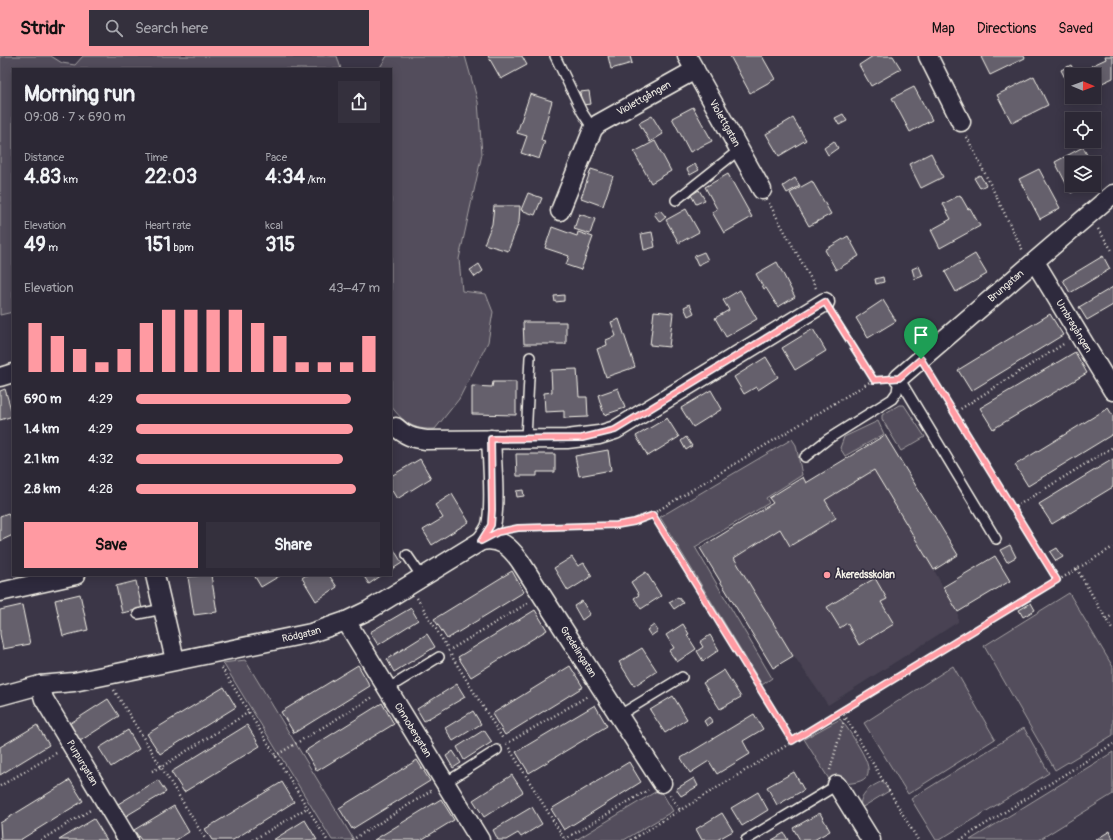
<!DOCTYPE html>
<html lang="en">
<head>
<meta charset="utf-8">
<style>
  body { margin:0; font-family:Pangolin,sans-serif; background:#34303d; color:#f1f3f6; height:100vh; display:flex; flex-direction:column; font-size:15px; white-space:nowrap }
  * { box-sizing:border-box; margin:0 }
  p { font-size:13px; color:#a6a6ad }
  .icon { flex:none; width:22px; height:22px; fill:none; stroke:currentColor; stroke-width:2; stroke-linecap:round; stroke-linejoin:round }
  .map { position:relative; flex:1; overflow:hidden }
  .side { position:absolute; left:12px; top:12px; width:380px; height:508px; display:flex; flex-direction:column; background:#2c2835; border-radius:0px; box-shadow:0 2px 10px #0003,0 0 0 1px #484450 }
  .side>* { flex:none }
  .needle { width:26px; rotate:91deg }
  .controls { position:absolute; left:1065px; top:12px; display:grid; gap:8px }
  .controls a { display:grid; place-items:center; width:36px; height:36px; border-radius:0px; background:#2c2835; box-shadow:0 2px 10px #0003,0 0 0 1px #484450; font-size:20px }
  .pin { position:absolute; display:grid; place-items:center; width:34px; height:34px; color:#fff; margin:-41px -17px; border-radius:50% 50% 50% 0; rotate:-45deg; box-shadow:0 0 4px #0007 }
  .pin .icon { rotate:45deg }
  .round { display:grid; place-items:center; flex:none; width:42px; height:42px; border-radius:0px; background:#34303d }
  .overview { display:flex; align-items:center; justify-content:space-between; height:68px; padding:0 12px }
  h1 { font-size:22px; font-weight:700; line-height:30px }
  .stats { display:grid; grid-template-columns:repeat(3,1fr); gap:6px; height:68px; padding:4px 12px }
  .stats div { display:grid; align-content:center }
  .stats b { font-size:20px; font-weight:700 }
  .stats small { font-size:11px; font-weight:400 }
  .stats p { font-size:11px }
  .chart { height:112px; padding:8px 12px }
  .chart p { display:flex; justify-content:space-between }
  .chart svg { width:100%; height:72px; margin-top:4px; stroke:#ff9aa2; stroke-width:6 }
  .action { display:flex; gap:8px; margin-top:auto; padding:8px 12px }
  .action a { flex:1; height:46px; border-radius:0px; background:#ff9aa2; color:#111; font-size:16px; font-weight:700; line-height:46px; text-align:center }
  .action a+a { background:#34303d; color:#f1f3f6 }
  ul { padding:0 12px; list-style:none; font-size:13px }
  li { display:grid; grid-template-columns:64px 48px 1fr; align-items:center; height:30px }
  li i { height:10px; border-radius:5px; background:#ff9aa2 }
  header { display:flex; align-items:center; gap:24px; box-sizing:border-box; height:56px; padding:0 20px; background:#ff9aa2; color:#111 }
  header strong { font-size:19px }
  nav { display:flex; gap:22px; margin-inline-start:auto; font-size:14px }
  .search { width:280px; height:36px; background:#34303d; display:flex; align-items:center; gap:10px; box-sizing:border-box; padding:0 14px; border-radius:0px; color:#a6a6ad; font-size:15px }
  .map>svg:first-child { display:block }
  .built { fill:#484352 }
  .green { fill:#534e5c; stroke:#a4a0a2 }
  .building { fill:#65616c; stroke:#f4f1e8 }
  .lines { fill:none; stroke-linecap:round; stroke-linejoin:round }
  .service-casing { stroke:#f4f1e8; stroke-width:12 }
  .minor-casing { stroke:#f4f1e8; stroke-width:21 }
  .path { stroke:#f4f1e8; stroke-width:2.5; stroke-dasharray:1 3; stroke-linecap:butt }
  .service { stroke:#2f2a3d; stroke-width:9 }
  .minor { stroke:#2f2a3d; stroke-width:18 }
  .route-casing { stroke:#fff; stroke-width:8 }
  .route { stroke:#ff9aa2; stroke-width:5 }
  .poi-dot { fill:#ff9aa2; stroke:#2f2a3d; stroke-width:1.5 }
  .labels { text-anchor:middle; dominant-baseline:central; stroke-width:3; stroke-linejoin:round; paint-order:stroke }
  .street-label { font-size:10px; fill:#f4f1e8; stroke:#2f2a3d }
  .poi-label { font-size:10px; font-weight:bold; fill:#f4f1e8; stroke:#2f2a3d; text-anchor:start }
</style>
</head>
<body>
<header>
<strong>Stridr</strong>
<div class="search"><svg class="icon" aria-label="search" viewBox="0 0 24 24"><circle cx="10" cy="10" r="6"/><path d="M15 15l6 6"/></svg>Search here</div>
<nav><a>Map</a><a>Directions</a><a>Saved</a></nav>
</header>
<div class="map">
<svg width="1113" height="784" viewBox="0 0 1113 784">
  <rect width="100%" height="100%" fill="#3b3647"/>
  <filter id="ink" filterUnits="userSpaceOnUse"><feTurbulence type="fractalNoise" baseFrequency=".025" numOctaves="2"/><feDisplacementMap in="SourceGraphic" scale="8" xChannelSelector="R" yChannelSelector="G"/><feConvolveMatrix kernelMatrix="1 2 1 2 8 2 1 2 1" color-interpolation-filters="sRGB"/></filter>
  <g filter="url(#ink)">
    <!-- built -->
    <path class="built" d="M885 379 958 499 934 514 943 531 995 500 1010 525 958 556V566L828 649 794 600 773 612 700 492 772 448 769 442 806 427Z"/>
    <!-- green -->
    <path class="green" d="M0 0H51L62 7 75 9 83 0H337L341 13H13V256L0 259Z
      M387 0H465L478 46 482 98 459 203 462 235 486 238 493 256 488 286 459 343 435 373C413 374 404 367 391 350V13H379Z
      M899 349H904L925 381 901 395 882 363V359Z
      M878 365 884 378 845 400 840 392 844 381Z
      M792 383 796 389 802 419 766 442 769 447 695 491 772 622 762 629 660 461Z
      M1069 537 1113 611V679L1055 714 984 590Z
      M245 604 354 784H332L223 607Z
      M953 610 995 683 908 738 864 667Z
      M840 663C848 672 853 681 859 691 879 724 865 728 832 728L804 683Z
      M1024 672 1049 717 939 784H936L911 743Z
      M1113 696V738L1039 784H970Z
      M883 725 889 735 861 752C858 738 871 730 883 725Z
      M660 733 673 755 624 784H576Z"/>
    <!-- building -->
    <path class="building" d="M488 0H522L527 9 501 23Z
      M608 0H630L632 7 611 13Z
      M730 0H762L775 23 750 37Z
      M873 0H893L901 13 871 30 859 9Z
      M984 0H1024L1025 2 990 19 981 1Z
      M1105 0H1113V22L1100 28 1091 10 1106 3Z
      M1071 9 1076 19H1072V21L1066 24 1061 14Z
      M1034 20 1048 49 1012 67 997 39Z
      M914 31 932 64 910 76 892 42Z
      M589 35 591 48 582 49 580 36Z
      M530 38 552 45 541 84 545 85 539 103 521 97 527 80 517 77Z
      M693 51 712 85 690 96 672 62Z
      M843 58 847 65 839 69 835 62Z
      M652 60 663 78 650 86 639 67Z
      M793 62 806 84 779 100 766 78Z
      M655 85 671 115 651 127 634 96Z
      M834 85 838 92 828 99 824 92Z
      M1083 91 1091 107H1072V129H1087L1071 137 1055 106Z
      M931 97 943 121 921 132 909 108Z
      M695 108 699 114 690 119 687 113Z
      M591 113 613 120 603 150 581 142Z
      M1039 113 1060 152 1040 163 1019 123Z
      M728 118 752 161 724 177 712 156 717 153 705 131Z
      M980 119 986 129 980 132 974 122Z
      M795 122 800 130 787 137 783 130Z
      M812 125 831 158 809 170 790 137Z
      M699 134 705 144 696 148 691 139Z
      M528 137 542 142 535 159 521 154Z
      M960 139 968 153 970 152 980 170 940 192 931 174 951 163 943 148Z
      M494 150H520L519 166 508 195 484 188 492 168Z
      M686 153 699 176 679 187 666 164Z
      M660 154 666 161 660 166 654 158Z
      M579 158 595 163 590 178 574 173Z
      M552 171 577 180 578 176 593 181 581 214 566 209 569 200 545 192Z
      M652 176 655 191 644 194 641 178Z
      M848 180 859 200 836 214 825 194Z
      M704 196 708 204 698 209 694 200Z
      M975 198 987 218 956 236 945 216Z
      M1103 200 1110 213 1070 237 1063 224Z
      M777 206 795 241 778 251 766 232 764 233 756 218Z
      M479 208 483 215 475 221 470 214Z
      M919 210 923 220 915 223 912 213Z
      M883 221 884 226 876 228 875 223Z
      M1113 231V249L1087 264 1079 251Z
      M740 234 757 263 726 281 715 262 729 254 723 244Z
      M564 239V245L555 246 554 240Z
      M883 244 896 265 868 282 856 262Z
      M690 248 694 257 688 260 684 251Z
      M654 255 673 257 669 291 650 289Z
      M1050 258 1063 279 971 335 958 314Z
      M619 263 635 311 606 321 597 293 607 289 606 284 616 280 611 266Z
      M523 266H566V288H524Z
      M813 273 826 295 795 314 782 292Z
      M1075 296 1087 317 993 373 980 352Z
      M766 301 778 321 758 334 756 331 744 338 734 321Z
      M577 313 579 341H587L588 361 564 362V355L545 356 544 337 552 336 551 314Z
      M493 326H516V359L472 358V330L492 331Z
      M618 332 625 352 604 359 598 339Z
      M5 333 13 360 0 364V335Z
      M711 334 722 353 693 371 681 352Z
      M1108 352 1113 360V378L1028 430 1015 409Z
      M667 362 679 381 648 400 636 380Z
      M885 379 958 499 934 514 874 414 825 444 836 462 790 490 780 473 734 502 793 600 773 612 700 492 773 447 769 442 803 421 806 427Z
      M686 381 692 390 686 394 681 385Z
      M608 394 611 414 579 420 575 400Z
      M516 398H555V416H537V420H517Z
      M420 403 431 422 397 443 391 433V420Z
      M1113 403V431L1052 468 1039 448Z
      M523 434 524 440 517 441 516 435Z
      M452 438 469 466 432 489 423 474 443 462 435 449Z
      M8 457 13 469V479L0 485V460Z
      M391 489 402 507 391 514Z
      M1010 489 1016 501 1007 506 1000 494Z
      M1057 492 1063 501 1056 505 1050 496Z
      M995 500 1010 525 958 556 943 531Z
      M572 501 578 510 584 507 592 520 568 535 554 512Z
      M512 515 524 536 447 583 434 563Z
      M646 516 661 540 641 553 634 542 639 539 631 526Z
      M203 519H211L217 556 194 559 188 521Z
      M254 519H281L261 531Z
      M306 519H329L337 531 316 545 302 522Z
      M363 519H382L369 528Z
      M875 522 887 543 881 546 894 568 859 589 847 567 840 572 827 551Z
      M136 525 142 553 122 557 116 530Z
      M80 538 88 574 63 580 55 544Z
      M678 541 683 547 674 553 669 546Z
      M582 545 590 558 582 564 574 550Z
      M1031 547 1035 554 1023 561 1019 554Z
      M22 549 30 588 3 593 0 578V554Z
      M411 552 418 564 378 589 370 576Z
      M535 554 547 574 471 621 458 601Z
      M683 568 689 578 687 579 696 593 677 606 669 595 674 592 666 579Z
      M654 569 658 575 651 580 647 574Z
      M427 578 435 591 394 616 387 603Z
      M710 579 719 594 703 605 697 595 703 591 700 586Z
      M642 592 657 615 634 630 619 606Z
      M358 609 370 630 294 677 281 656Z
      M570 610 583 631 505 679 492 658Z
      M724 614 741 641 720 653 703 627Z
      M457 628 465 641 424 665 417 653Z
      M224 631 236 651 160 698 147 678Z
      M673 640 687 663 665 677 650 654Z
      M108 643 119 660 80 685 69 668Z
      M382 647 394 668 317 715 305 695Z
      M595 649 607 670 529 717 516 696Z
      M473 655 481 668 453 685 445 672Z
      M754 658 763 673 743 685 750 698 717 718 709 705 690 717 681 702Z
      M709 661 713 666 707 670 704 665Z
      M37 669 49 689 0 719V691Z
      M247 669 260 690 184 736 171 716Z
      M128 674 139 693 111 711 99 692Z
      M484 674 492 686 464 704 457 691Z
      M453 695 461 707 453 712 446 700Z
      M417 704 430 725 352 773 339 752Z
      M629 706 641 726 564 774 551 753Z
      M794 716 804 734 777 749 767 731Z
      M512 719 523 736 484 761 473 744Z
      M694 722 698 730 681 740 676 733Z
      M70 724 83 745 20 784H1L0 767Z
      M158 724 166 736 126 760 118 748Z
      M282 726 294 746 233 784H212L205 773Z
      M758 736 768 754 742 770 731 752Z
      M441 743 454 764 421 784H374Z
      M174 750 189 776 176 784H141L134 774Z
      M532 751 542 768 521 781 518 777 506 784H498L493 774Z
      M722 757 733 775 717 784H702L696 773Z
      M820 757 830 775 814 784H800L793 772Z
      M94 763 107 784H59Z
      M305 764 317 784H273Z
      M1110 775 1113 784H1095Z
      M784 777 788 784H772Z"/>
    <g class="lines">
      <!-- service casing -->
      <g class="service-casing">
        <path id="service" d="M555 0 582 56 593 73
          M676 144 739 94
          M899 322 996 483
          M526 383 530 301
          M805 401 828 383 892 343 897 336 899 322
          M407 499 422 521
          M138 558 163 553
          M387 633 439 601
          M618 660 682 621
          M445 727 497 694
          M746 784 837 729"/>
      </g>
      <!-- minor casing -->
      <g class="minor-casing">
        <g id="minor">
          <path id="s1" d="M687 0 762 134"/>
          <path d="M928 0 961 66"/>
          <path id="s2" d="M560 155 593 73 598 68 695 14"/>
          <path id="s3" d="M1035 206 1113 335"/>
          <path d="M0 321 13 317"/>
          <path id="s4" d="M899 322 1113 138"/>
          <path d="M396 371C405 380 413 382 426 384L567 383 599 379 615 374 825 246"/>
          <path id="s5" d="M481 485C500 481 510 491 520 505L662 727"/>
          <path d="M155 519 175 604"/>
          <path d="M0 536 76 519"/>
          <path id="s6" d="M346 565 480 784"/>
          <path id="s7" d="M40 629 44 643 128 784"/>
          <path id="s8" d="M0 640 40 629 74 626 311 577 346 565 369 554 481 485C485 480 489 475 491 469 496 449 492 405 491 383"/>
          <path d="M837 729 871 784"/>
        </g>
      </g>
      <!-- path -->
      <path class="path" d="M967 81 1023 195
        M769 147 816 232
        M1098 173 1113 196
        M833 260 873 324
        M929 317 1057 524
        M954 357 1065 287
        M1012 453 1113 391
        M653 459 793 685
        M511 473 617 469 644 463 873 324 884 323
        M1077 513 1113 575
        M417 542 447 591
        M1106 563 1113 559
        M448 595 528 547
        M451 599 503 683
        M222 612 327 784
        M114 634 206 784
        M842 655 918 784
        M506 688 588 640
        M509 692 565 784
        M275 700 373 641
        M830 714 845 661
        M152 715 161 711 249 656
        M0 730 58 696
        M670 739 680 754
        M565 783 648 734
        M41 784 92 753
        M253 784 307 752
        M352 784 431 735
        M631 784 1113 491
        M960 784 1113 688"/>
      <!-- service -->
      <use href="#service" class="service"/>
      <!-- minor -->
      <use href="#minor" class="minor"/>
    </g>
  </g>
  <g class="lines" filter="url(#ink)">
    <!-- route casing -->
    <g class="route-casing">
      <path id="route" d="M825 246 874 324 899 322 921 303 1057 524 792 685 653 459 634 466 617 469 518 472 498 476 481 485 491 469 492 454 491 383 582 382 615 374Z"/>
    </g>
    <!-- route -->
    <use href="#route" class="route"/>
  </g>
  <!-- markers -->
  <circle class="poi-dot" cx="827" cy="519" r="4"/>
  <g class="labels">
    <!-- street labels -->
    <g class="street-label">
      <text stroke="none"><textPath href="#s2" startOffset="148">Violettgången</textPath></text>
      <text stroke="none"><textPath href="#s1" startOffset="77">Violettgatan</textPath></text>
      <text stroke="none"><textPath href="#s4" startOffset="141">Brungatan</textPath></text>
      <text stroke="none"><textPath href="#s3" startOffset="75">Umbragången</textPath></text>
      <text stroke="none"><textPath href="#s8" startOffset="308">Rödgatan</textPath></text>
      <text stroke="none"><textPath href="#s5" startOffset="155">Gredelingatan</textPath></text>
      <text stroke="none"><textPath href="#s6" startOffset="128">Cinnobergatan</textPath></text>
      <text stroke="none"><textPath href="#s7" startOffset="89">Purpurgatan</textPath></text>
    </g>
    <!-- poi labels -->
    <g class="poi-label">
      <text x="835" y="519">Åkeredsskolan</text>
    </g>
  </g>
</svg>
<div class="controls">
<a><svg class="needle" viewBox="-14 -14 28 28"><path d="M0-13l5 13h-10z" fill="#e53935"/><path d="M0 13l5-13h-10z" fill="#a6a6ad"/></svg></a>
<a><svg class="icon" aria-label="locate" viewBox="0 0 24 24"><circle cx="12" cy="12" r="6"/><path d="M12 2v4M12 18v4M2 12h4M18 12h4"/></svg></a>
<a><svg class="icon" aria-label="layers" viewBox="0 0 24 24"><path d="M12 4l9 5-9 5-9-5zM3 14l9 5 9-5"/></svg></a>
</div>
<div class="pin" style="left:921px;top:303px;background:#1e9e55"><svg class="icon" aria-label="arrive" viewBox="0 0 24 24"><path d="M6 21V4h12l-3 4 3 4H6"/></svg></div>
<section class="side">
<div class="overview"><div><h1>Morning run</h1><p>09:08 · 7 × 690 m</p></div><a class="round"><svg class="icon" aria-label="share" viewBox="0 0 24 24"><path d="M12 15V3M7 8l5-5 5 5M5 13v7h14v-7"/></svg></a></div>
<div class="stats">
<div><p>Distance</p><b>4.83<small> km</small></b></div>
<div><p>Time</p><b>22:03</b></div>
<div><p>Pace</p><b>4:34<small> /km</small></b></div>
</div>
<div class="stats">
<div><p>Elevation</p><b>49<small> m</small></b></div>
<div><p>Heart rate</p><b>151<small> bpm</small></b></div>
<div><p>kcal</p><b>315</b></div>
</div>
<div class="chart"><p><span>Elevation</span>43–47 m</p>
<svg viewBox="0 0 160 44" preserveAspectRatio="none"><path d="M5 44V14M15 44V22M25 44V30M35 44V38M45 44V30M55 44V14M65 44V6M75 44V6M85 44V6M95 44V6M105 44V14M115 44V22M125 44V38M135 44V38M145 44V38M155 44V22"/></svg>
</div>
<ul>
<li><b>690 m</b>4:29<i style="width:88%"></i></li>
<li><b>1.4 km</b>4:29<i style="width:89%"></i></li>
<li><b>2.1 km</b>4:32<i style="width:85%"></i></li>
<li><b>2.8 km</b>4:28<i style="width:90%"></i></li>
</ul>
<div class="action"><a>Save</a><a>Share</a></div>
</section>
</div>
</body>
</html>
